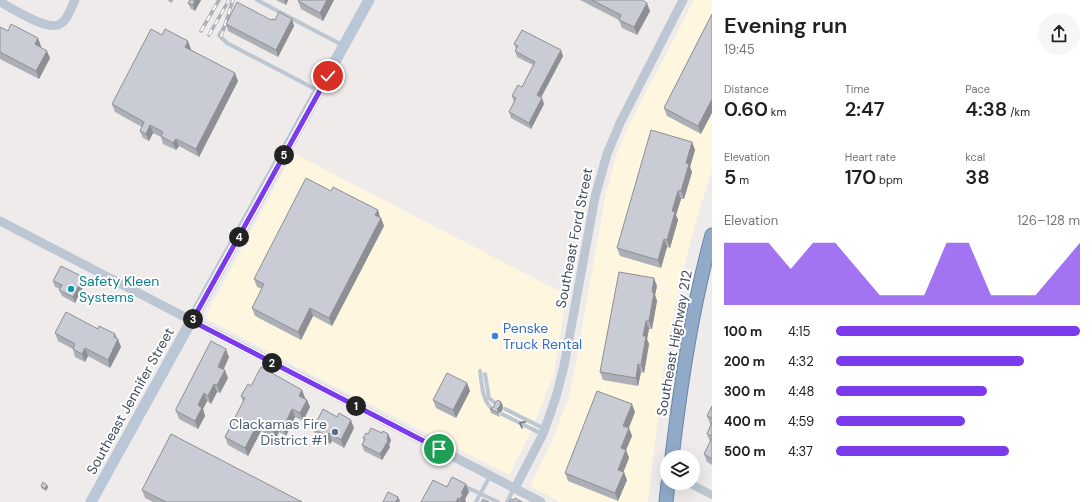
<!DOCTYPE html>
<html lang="en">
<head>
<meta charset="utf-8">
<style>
  body { margin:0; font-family:"DM Sans",sans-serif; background:#f6f6f6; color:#202124; height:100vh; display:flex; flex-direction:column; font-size:15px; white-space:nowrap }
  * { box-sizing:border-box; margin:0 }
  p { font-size:13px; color:#757577 }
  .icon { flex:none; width:22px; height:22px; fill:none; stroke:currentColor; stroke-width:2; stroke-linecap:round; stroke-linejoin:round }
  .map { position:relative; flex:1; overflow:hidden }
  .details { display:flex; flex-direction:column; background:#fff; width:380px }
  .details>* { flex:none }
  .fabs { position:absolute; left:660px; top:450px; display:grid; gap:8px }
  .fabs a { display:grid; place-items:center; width:40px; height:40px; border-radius:50%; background:#fff; box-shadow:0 4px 16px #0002; font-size:20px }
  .pin { position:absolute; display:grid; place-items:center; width:34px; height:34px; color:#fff; margin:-17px; border:2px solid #fff; border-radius:50%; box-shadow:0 1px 4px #0007 }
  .km { position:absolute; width:20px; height:20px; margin:-10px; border-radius:50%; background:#222; color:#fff; font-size:11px; line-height:20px; text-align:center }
  .round { display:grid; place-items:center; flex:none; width:42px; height:42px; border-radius:21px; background:#f6f6f6 }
  .headline { display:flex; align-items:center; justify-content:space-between; height:68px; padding:0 12px }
  h1 { font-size:22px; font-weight:600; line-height:30px }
  .stats { display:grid; grid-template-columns:repeat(3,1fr); gap:6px; height:68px; padding:4px 12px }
  .stats div { display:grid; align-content:center }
  .stats b { font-size:20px; font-weight:600 }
  .stats small { font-size:11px; font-weight:400 }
  .stats p { font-size:11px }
  .chart { height:112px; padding:8px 12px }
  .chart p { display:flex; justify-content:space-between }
  .chart svg { width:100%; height:72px; margin-top:4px; fill:#7c3aed; opacity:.7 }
  ul { padding:0 12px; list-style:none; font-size:13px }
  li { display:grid; grid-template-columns:64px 48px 1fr; align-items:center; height:30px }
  li i { height:10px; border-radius:5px; background:#7c3aed }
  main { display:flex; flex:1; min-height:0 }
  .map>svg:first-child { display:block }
  .commercial { fill:#fef6df }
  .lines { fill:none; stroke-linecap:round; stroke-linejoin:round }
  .trunk-casing { stroke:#6786ad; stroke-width:15 }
  .service { stroke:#bcc7d3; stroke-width:4 }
  .minor { stroke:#bcc7d3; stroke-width:8 }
  .tertiary { stroke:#bcc7d3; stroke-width:9 }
  .secondary { stroke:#bac7d7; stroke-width:11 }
  .trunk { stroke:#91aac8; stroke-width:13 }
  .rail-casing { stroke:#acb0b7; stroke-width:3.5 }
  .rail { stroke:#fff; stroke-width:2; stroke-dasharray:6; stroke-linecap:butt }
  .wall { fill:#adafb6 }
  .shaded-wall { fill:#8d8f94 }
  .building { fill:#c9ccd4; stroke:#8d8f94 }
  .oneway { stroke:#6d7884 }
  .route-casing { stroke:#fff; stroke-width:8 }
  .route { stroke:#7c3aed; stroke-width:5 }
  .culture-dot { fill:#0f9aa8; stroke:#fff; stroke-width:1.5 }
  .shop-dot { fill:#3f7fe0; stroke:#fff; stroke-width:1.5 }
  .service-dot { fill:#5c6f8a; stroke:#fff; stroke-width:1.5 }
  .labels { text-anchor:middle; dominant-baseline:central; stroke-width:4; stroke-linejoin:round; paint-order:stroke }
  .street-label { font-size:14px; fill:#424e5a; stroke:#fff }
  .culture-label { font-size:14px; fill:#0d838f; stroke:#fff; text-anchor:start }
  .shop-label { font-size:14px; fill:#366cbe; stroke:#fff; text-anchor:start }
  .service-label { font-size:14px; fill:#4e5e75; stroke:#fff; text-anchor:end }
</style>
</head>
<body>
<main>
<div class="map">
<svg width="712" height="502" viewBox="0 0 712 502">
  <rect width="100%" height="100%" fill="#eeebea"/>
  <!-- commercial -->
  <path class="commercial" d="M694 0H712V171L699 211 680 282 664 366 648 502H560L530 486 552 441 568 399 574 373 606 193 616 156 629 125Z
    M293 153 567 295 553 377 529 436 509 475 324 381 207 319 206 315Z"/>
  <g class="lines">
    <!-- trunk casing -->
    <g class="trunk-casing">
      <path id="trunk" d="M672 457C681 382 692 308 712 235
        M666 502 668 483"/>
    </g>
    <!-- service -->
    <path class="service" d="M257 0 344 46
      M228 21 219 35 227 43 317 90
      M480 371C482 384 482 402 493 409
      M485 374 489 398 496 404
      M505 409 545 429
      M502 414 542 434
      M462 485 498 502
      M476 502 490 476
      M507 502 514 488"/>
    <!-- minor -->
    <path class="minor" d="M689 483 712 495"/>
    <!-- tertiary -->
    <path class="tertiary" d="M0 2C12 8 48 32 60 24 68 20 71 7 75 0
      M0 221 541 502
      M515 488 543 434 556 397 564 366 595 197 607 154 620 123 683 0"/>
    <!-- secondary -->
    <path class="secondary" d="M91 502 369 0"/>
    <!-- trunk -->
    <use href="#trunk" class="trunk"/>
    <!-- rail casing -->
    <g class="rail-casing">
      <path id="rail" d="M201 31 219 0
        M209 35 229 0
        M221 37 233 0"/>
    </g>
    <!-- rail -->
    <use href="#rail" class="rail"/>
  </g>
  <!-- wall -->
  <path class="wall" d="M167 0H173L172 3Z
    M190 0H201L195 11 191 9 188 3Z
    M276 0H288L286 5Z
    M334 0 323 21 301 9 298 1Z
    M580 0H642L650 11 637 35 622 28 619 20Z
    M712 14 701 134 667 116 664 108Z
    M292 19 294 26 278 57 228 31 226 24 271 20Z
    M0 27 41 46 40 47 50 58 39 79 0 59Z
    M514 44 563 56 541 98 544 104 531 129 511 118 509 112 514 102 512 96 522 87 533 65 517 57 515 51 516 49Z
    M191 49 190 50 238 81 199 157 179 146 176 150 163 144 161 137 153 133 149 141 143 138 140 131 142 127 115 112 112 104Z
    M692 142 695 150 690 167 692 172 684 199H681L676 215 678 220 670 248 667 247 661 268 620 256 617 248Z
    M331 191 378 210 380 217 381 218 384 226 332 326 313 316 301 340 255 316 252 308 262 289 257 287 254 279Z
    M53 281 85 283 75 303 62 296 59 290 60 289 55 287Z
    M657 286 655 295 657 301 652 329H649L647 339 649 344 644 373 641 372 638 386 603 380 600 372Z
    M55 333 116 338 121 347 110 368 88 356 85 362 75 357 73 349 58 341Z
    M229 357 223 370 228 378 220 393 217 392 211 404 207 401 203 409 205 416 198 429 179 419 176 411Z
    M467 383 470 391 456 418 436 408 433 400Z
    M251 386 302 390 305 398 307 400 310 407 303 421 295 417 286 436 279 432 276 439 261 431 248 456 228 445 225 437 243 402 241 396Z
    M503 406 502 411 499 413 500 417 491 413 490 409Z
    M712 406V465L707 462 704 454 710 442 707 434 711 424H710L707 416Z
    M635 412 629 428 632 436 626 450 629 458 623 472 627 480 618 501 568 481 565 473Z
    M354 428 344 448 332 441 330 444 316 437 313 429Z
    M382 433 388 434 391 440 389 445 390 447 382 460 364 451 362 445 364 441 363 438Z
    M47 485 48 487 46 491 41 488V486Z
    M447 487 469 492 465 499 466 502H421Z
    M142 490 302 502H153L145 498Z"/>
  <!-- shaded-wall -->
  <path class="shaded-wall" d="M195 0H201L195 11 193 5Z
    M284 0H288L286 5Z
    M327 0H334L323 21 320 13Z
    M647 3 650 11 637 35 634 27Z
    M292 19 294 26 278 57 276 50Z
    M38 38 41 46 38 52 35 44Z
    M188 41 191 49 188 55 185 47Z
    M561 50 563 56 539 101 537 95Z
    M47 51 50 58 39 79 36 71Z
    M235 73 238 81 199 157 196 149Z
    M542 98 544 104 531 129 529 123Z
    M712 99V113L701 134 698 126Z
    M150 125 153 133 149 141 146 134Z
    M176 139 179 146 176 150 173 143Z
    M692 142 695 150 690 167 692 172 684 199 681 191 686 163Z
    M678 191 681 199 676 215 678 220 670 248 667 240 672 211Z
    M378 210 380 218 375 215Z
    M381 218 384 226 332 326 329 318Z
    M664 239 667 247 661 268 658 260Z
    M83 277 85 283 75 303 73 297Z
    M654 278 657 286 655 295 657 301 652 329 649 321 652 292Z
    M310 308 313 316 301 340 298 332Z
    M646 321 649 329 647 339 649 344 644 373 641 365 643 336Z
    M115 334 118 341V339L121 347 110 368 108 360 114 337Z
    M85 348 88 356 85 362 82 354Z
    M226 349 229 357 221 375 218 367Z
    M638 364 641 372 638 386 636 378Z
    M225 370 228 378 220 393 217 385Z
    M467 383 470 391 456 418 453 410Z
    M214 384 217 392 211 404 208 396Z
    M302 390 305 398 302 404 299 396Z
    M204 393 207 401 203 409 205 416 198 429 195 421 198 405Z
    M307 400 310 407 303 421 300 413Z
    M501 402 503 406 502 411 499 413 497 409Z
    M632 404 635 412 626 434 623 426Z
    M292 409 295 417 286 436 283 428Z
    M351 420 354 428 344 448 341 440Z
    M258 423 261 431 248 456 245 448Z
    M276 424 279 432 276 439 273 431Z
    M629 428 632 436 626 450 629 458 621 478 618 470 621 448Z
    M329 433 332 441 330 444 327 436Z
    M388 434 391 440 389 445 390 447 382 460 380 454 387 440Z
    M624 472 627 480 618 501 615 493Z
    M466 484 469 492 465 499 466 502H461L460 499 461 493Z
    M47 485 48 487 46 491 45 489Z
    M398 497 400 501 399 502H396Z
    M458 498 460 502H456Z"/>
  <!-- building -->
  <path class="building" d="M190 0H195L193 5 188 3Z
    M299 0H327L320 13 298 1Z
    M592 0H642L647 3 634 27 619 20 621 15Z
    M237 2 271 20 272 19 275 20 279 12 292 19 276 50 226 24Z
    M712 14V99L698 126 664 108Z
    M11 24 38 38 35 44 47 51 36 71 0 52V27L8 31Z
    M151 29 162 35 165 29 188 41 185 47 235 73 196 149 176 139 173 143 161 136 163 132 150 125 146 134 140 131 144 122 112 104Z
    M522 30 561 50 537 95 542 98 529 123 509 112 516 98 512 96 518 85 522 87 535 62 515 51 518 46 514 44Z
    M651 130 692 142 686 163 689 164 681 191H678L672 211 675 212 667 240 664 239 658 260 617 248Z
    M306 178 331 191 333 187 378 210 375 215 381 218 329 318 310 308 298 332 252 308 264 284 254 279Z
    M61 266 83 277 73 297 59 290 62 285 53 281Z
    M619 272 654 278 652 292 654 293 649 321H646L643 336H646L641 365 638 364 636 378 600 372Z
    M66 312 98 329 99 326 115 334 114 337 118 339 108 360 85 348 82 354 73 349 75 344 55 333Z
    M211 341 226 349 218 367 225 370 217 385 214 384 208 396 204 393 198 405 202 408 195 421 176 411V409Z
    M261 367 302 390 299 396 307 400 300 413 292 409 283 428 276 424 273 431 258 423 245 448 225 437 245 398 241 396 248 384 251 386Z
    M447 373 467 383 453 410 433 400Z
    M597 391 632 404 623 426 629 428 621 448 626 450 618 470 624 472 615 493 565 473Z
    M498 400 501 402 500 406 497 409 499 413 490 409 494 407 495 403Z
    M712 406V418L707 416Z
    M323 409 337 417 339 413 351 420 341 440 329 433 327 436 313 429Z
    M712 422V436L707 434Z
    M371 428 382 433 383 431 388 434 387 440 388 441 380 454 362 445 365 439 363 438 366 433 368 434Z
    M171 434 302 502H166L142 490Z
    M712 438V459L704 454Z
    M452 477 466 484 461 493 463 494 460 499 458 498 456 502H421L433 480 447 487Z
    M43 482 47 485 45 489 41 486Z
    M388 492 398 497 396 502H383Z
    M515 498 522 502H509L511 499 514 500Z
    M483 499 489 502H481Z"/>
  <!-- one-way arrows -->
  <defs><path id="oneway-chevron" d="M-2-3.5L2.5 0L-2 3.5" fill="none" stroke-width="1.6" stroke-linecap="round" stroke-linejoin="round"/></defs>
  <use class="oneway" href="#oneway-chevron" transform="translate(522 424) rotate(-153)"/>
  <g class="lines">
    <!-- route casing -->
    <g class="route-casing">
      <path id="route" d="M328 76 192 321 439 449"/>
    </g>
    <!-- route -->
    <use href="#route" class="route"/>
  </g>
  <!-- markers -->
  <circle class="culture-dot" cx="71" cy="289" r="4"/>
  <circle class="shop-dot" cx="495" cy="336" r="4"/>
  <circle class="service-dot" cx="335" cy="432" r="4"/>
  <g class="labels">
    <!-- street labels -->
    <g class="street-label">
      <text transform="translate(574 238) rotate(-79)">Southeast Ford Street</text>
      <text transform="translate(674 343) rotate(-80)">Southeast Highway 212</text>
      <text transform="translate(130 401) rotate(-61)">Southeast Jennifer Street</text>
    </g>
    <!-- culture labels -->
    <g class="culture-label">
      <text x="79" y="281">Safety Kleen<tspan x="79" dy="16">Systems</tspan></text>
    </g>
    <!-- shop labels -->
    <g class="shop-label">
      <text x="503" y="328">Penske<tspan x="503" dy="16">Truck Rental</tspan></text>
    </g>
    <!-- service labels -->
    <g class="service-label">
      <text x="327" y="424">Clackamas Fire<tspan x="327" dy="16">District #1</tspan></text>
    </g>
  </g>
</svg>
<div class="fabs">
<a><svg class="icon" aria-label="layers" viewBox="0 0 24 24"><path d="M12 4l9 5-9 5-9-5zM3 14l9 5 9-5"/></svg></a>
</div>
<div class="pin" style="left:439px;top:449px;background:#1e9e55"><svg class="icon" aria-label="arrive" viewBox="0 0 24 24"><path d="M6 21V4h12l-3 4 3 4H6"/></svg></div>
<div class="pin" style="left:328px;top:76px;background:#d93025"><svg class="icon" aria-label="check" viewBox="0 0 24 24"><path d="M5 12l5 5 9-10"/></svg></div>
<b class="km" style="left:356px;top:406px">1</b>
<b class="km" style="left:272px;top:363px">2</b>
<b class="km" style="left:193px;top:319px">3</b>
<b class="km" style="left:239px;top:237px">4</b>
<b class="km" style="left:284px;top:155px">5</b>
</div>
<section class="details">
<div class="headline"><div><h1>Evening run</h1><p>19:45</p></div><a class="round"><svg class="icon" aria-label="share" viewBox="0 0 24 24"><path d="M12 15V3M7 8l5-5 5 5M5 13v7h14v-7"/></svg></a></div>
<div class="stats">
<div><p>Distance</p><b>0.60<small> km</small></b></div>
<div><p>Time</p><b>2:47</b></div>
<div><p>Pace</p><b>4:38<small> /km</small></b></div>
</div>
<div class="stats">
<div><p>Elevation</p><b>5<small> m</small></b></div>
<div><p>Heart rate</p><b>170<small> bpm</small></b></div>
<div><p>kcal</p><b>38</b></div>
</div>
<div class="chart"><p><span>Elevation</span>126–128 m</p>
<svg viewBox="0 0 160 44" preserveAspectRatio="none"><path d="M0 44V6L10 6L20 6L30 22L40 6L50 6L60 22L70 38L80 38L90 38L100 6L110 6L120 38L130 38L140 38L150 22L160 6V44z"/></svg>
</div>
<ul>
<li><b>100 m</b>4:15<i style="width:100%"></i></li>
<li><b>200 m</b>4:32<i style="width:77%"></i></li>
<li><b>300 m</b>4:48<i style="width:62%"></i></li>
<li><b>400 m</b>4:59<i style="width:53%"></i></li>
<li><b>500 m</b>4:37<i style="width:71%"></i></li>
</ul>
</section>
</main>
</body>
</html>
